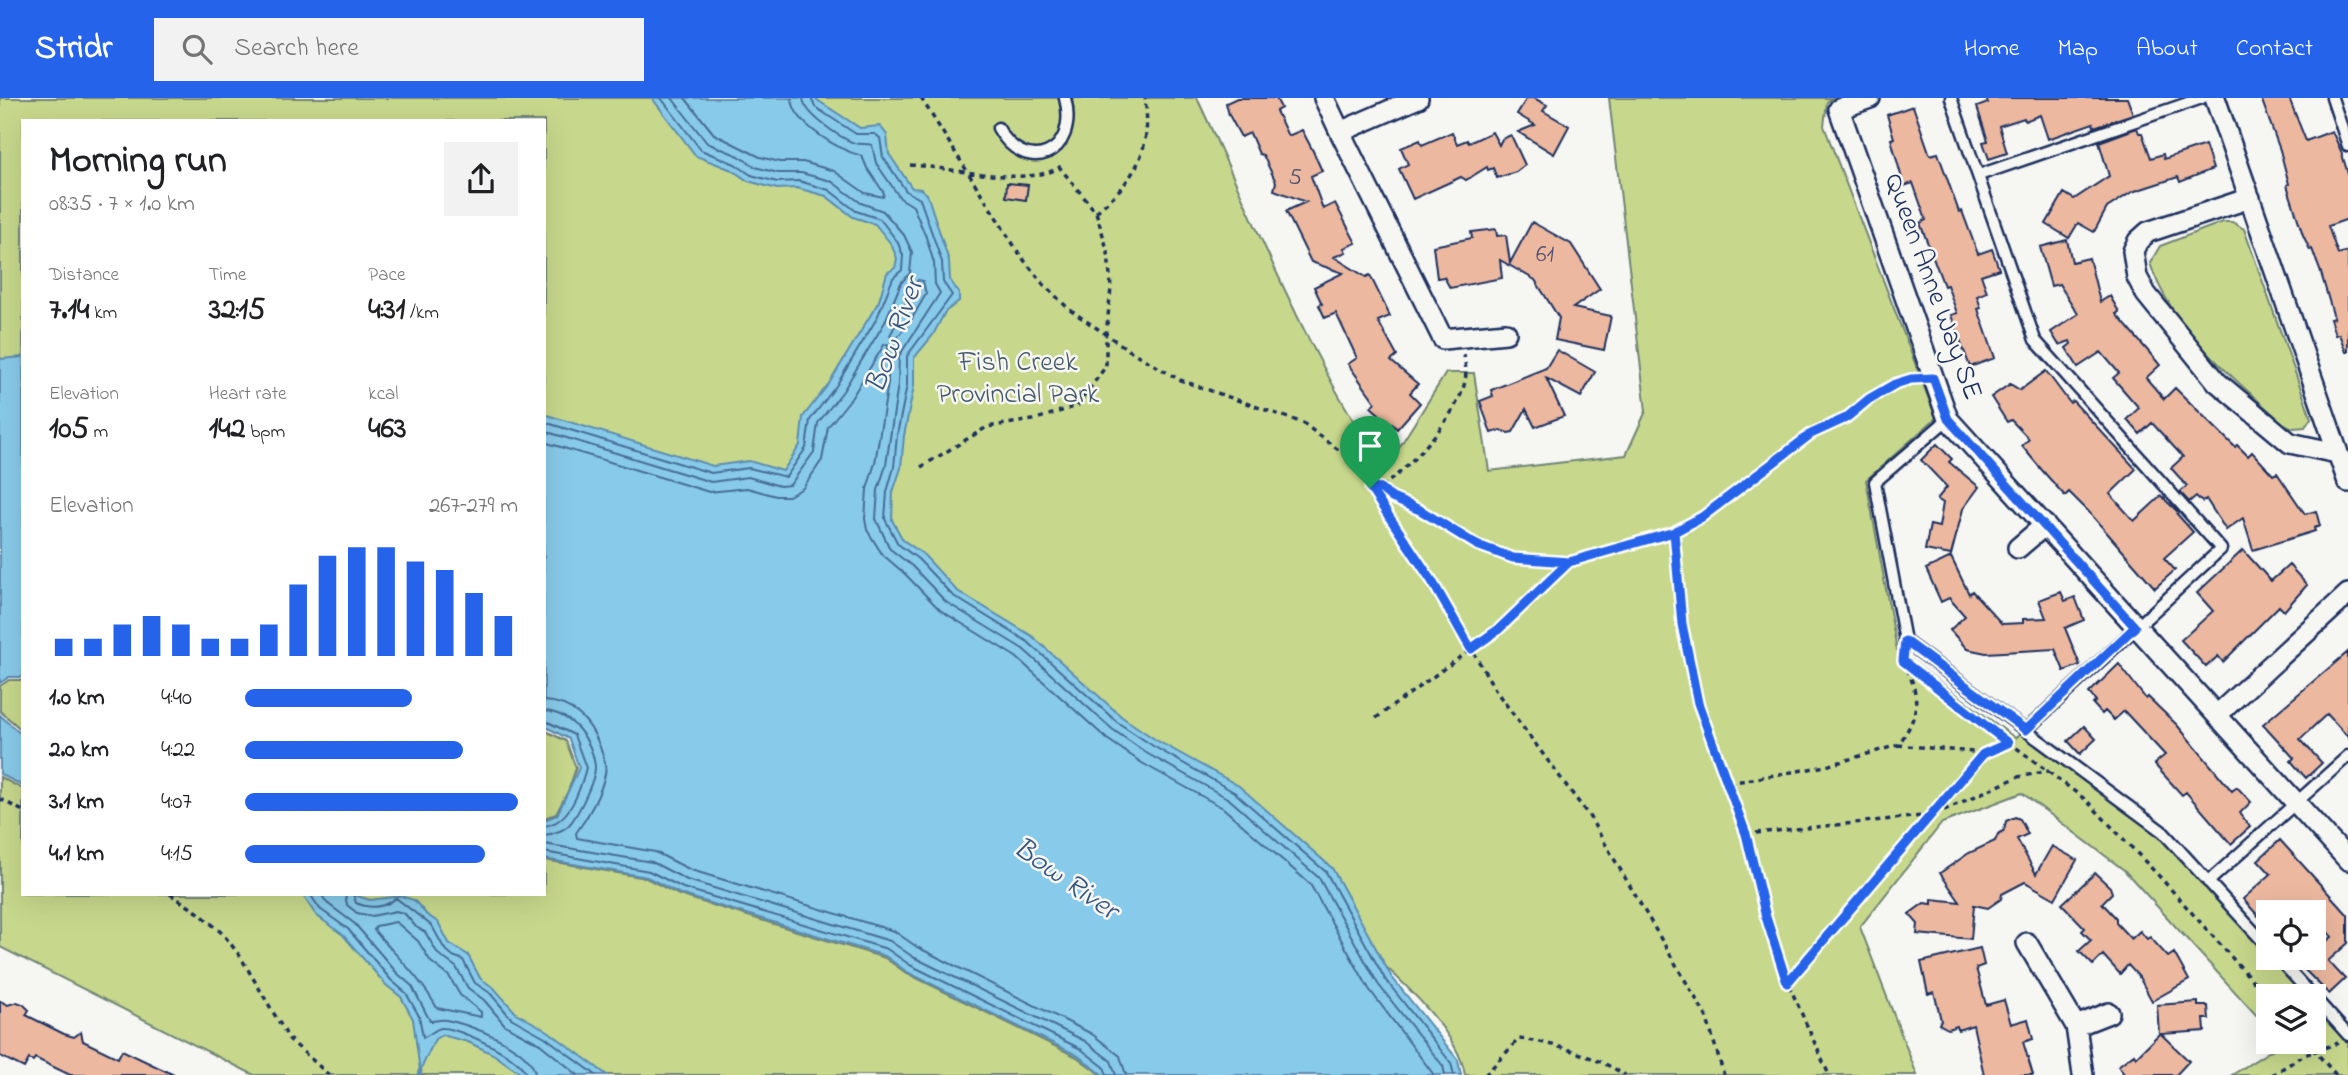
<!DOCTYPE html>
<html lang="en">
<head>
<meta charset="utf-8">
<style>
  body { margin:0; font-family:"Indie Flower",sans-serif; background:#f2f2f2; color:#202124; height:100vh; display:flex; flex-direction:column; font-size:26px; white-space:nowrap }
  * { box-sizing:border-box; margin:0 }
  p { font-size:23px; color:#757577 }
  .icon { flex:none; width:38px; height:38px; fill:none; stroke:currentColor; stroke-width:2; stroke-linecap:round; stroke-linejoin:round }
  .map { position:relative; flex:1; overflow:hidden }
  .side { position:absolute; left:21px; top:21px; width:525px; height:777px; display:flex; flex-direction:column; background:#fff; border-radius:0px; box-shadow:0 7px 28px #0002 }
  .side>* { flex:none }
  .fabs { position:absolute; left:2256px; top:802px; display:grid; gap:14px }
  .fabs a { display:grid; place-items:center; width:70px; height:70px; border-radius:0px; background:#fff; box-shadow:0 7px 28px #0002; font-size:35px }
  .pin { position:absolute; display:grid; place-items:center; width:60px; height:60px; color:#fff; margin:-72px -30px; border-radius:50% 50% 50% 0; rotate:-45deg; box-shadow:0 0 7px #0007 }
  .pin .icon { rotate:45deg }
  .round { display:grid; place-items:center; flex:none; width:74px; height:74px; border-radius:0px; background:#f2f2f2 }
  .overview { display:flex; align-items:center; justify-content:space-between; height:119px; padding:0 28px }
  h1 { font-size:38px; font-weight:800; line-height:52px }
  .metrics { display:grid; grid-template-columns:repeat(3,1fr); gap:10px; height:119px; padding:7px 28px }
  .metrics div { display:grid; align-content:center }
  .metrics b { font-size:30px; font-weight:800 }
  .metrics small { font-size:19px; font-weight:400 }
  .metrics p { font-size:19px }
  .chart { height:196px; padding:14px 28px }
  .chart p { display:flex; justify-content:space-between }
  .chart svg { width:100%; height:126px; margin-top:7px; stroke:#2563eb; stroke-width:6 }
  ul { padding:0 28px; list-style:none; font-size:23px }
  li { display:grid; grid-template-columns:112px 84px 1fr; align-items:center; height:52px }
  li i { height:18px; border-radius:9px; background:#2563eb }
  header { display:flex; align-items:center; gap:42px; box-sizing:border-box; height:98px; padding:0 35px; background:#2563eb; color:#fff }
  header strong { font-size:33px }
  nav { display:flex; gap:38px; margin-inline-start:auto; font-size:24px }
  .search { width:490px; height:63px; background:#f2f2f2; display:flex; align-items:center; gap:18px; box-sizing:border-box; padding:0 24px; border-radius:0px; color:#757577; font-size:26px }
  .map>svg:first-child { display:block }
  .green { fill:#c7d88c; stroke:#718475; stroke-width:2 }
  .water { fill:#88cae9; stroke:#5c8cb1; stroke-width:2 }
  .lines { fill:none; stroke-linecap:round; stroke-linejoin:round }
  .shore { stroke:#476d96; stroke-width:2 }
  .stream { stroke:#5c8cb1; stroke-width:5 }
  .building { fill:#ecb89f; stroke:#1b2f5e; stroke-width:2 }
  .lane-casing { stroke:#1b2f5e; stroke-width:15 }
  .street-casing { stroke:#1b2f5e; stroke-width:24 }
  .path { stroke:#1b2f5e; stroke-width:3.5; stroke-dasharray:5 5; stroke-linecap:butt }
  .lane { stroke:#f6f6f2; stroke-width:10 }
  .street { stroke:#f6f6f2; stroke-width:19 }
  .route-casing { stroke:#fff; stroke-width:14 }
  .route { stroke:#2563eb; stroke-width:9 }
  .labels { text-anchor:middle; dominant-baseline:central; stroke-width:5; stroke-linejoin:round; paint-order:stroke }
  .number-label { font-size:24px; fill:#4f516e }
  .street-label { font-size:28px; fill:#1b2f5e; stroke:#f6f6f2 }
  .park-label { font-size:28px; fill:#46596a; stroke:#f6f6f2 }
  .water-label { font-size:30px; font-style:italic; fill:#365681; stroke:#f6f6f2 }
</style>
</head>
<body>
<header>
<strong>Stridr</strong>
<div class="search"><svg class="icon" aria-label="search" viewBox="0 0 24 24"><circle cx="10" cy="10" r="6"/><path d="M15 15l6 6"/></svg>Search here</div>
<nav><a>Home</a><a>Map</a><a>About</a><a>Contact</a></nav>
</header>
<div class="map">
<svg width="2348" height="977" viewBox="0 0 2348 977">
  <rect width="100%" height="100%" fill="#f6f6f2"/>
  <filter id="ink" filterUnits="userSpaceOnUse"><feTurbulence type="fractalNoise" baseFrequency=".0143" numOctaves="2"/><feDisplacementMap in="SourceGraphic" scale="14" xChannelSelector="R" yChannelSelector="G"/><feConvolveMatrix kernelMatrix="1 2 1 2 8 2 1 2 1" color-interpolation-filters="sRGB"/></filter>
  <g filter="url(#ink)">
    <!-- green -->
    <path class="green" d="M0 0H1197C1256 125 1307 258 1385 372L1446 275H1474L1489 373 1626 357 1646 313 1609 0H1832L1827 4 1824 28 1936 320 1866 382 1897 552 2015 640 2026 632 2163 734 2268 849V859H2277L2312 898H2268V930L2124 772 2022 695 1942 725 1860 829 1917 977H1465C1459 932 1389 870 1355 842L544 431V23H23V354L0 352Z
      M2223 124H2232L2244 131 2307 308 2311 320 2305 329 2293 330 2284 326C2233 279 2172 232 2150 165L2160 148Z
      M9 582H23V633L0 613V588Z
      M544 632 566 643 576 670 568 693 556 716 544 720Z
      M0 679 23 691V796H544V762L646 780 679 797 885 860 906 875 1077 959 1101 977H254L0 849Z
      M2314 900 2348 937V977H2232L2281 946 2280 943H2314Z"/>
    <!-- water -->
    <path class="water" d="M652 0H814L860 30 880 28 887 37 889 56 912 90 921 91 927 96 949 163 950 182 959 195V203L945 214 933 237 914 260V288L904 338 901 370 893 394 892 422 903 442 923 456 956 492 1032 538 1122 619 1156 642 1239 688 1332 770 1391 878 1458 962 1461 977H1103L1077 957 907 874 885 858 680 796 647 779 544 761V722L557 717 579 670 569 641 544 628V316L713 368 749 363 783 373 800 347 803 319 830 284 879 203 887 175 895 170 897 160 891 146 875 126 853 119 826 98 797 90 777 91 748 83 732 72 696 58Z
      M23 259V579H9L0 585V261Z
      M0 617 23 638V688L0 676Z
      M302 796H351L370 802 401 798 414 802 427 817 438 824 449 845 468 857 480 880 494 890 516 915 548 933 607 977H523L493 956 468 944 442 937 435 941 420 973 413 921 401 899 386 887 343 837 316 817Z"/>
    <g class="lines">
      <!-- shore -->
      <path class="shore" d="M685 0 714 36 760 59 780 64H803L834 73 865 95 883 99 884 95 867 70 862 58C839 52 793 26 792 0
        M803 0C804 16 839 39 854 45 860 47 866 45 872 47L876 65 900 100 913 108 926 139 934 165 935 186 940 195 899 258 898 286 886 367 878 392 876 421 890 451 912 468 946 504 1023 551 1112 631 1148 656 1229 701 1319 780 1378 886 1443 968 1445 977
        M811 0 815 9 856 36H875L880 40 883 59 906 93 920 101 942 164 943 184 952 197 907 258V287L897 337 894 369 887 394 885 421 898 446 918 461 952 497 1028 544 1117 624 1153 648 1234 694 1326 774 1385 881 1451 965 1454 977
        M918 182 923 183 926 196 911 222 896 241 892 242 890 237C901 219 906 198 918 182Z
        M544 324 711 375 749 370 786 379 806 350 810 322 836 288 877 220 893 180 902 172 903 157 897 143 880 121 856 113 829 92 799 83 777 84 751 77 735 66 701 52 661 0
        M544 333 711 384 748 379 780 388 790 387 814 354 818 325 843 293 885 224 901 185 910 175 912 154 904 137 883 113 861 105 831 83 801 75H778L755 69 739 58 707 45 672 0
        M544 344 709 394 747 390 776 398H789L803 390 822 362 828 329 852 299 884 247 888 246V285L875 365 867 391 865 421 867 432 882 456 905 476 940 512 1016 559 1107 641 1142 665 1223 710 1310 786 1369 891 1434 977
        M544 603C573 604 591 624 600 649 603 658 607 666 605 676 601 696 588 719 576 735L577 740 655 754 691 772 894 833 917 849 1092 936 1120 958 1126 977
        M544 613C572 615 592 642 595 668 596 681 578 717 569 727 563 733 552 736 544 737
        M544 622 574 637 586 670C580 692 570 725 544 728
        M544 746 652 764 687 782 890 843 913 859 1085 943 1111 963 1116 977
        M544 754 649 773 683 790 887 851 910 867 1081 951 1104 969 1107 977
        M310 796 320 811 348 831 391 882 406 895 419 918 423 939C430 938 435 930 442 930 460 930 524 960 526 977
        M321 796 327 805 355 826 397 875 412 888 430 923C435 923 440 921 446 922 469 926 534 950 535 977
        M345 796 347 807 357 815 372 818 396 813 405 816 416 829 425 834 438 856 456 869 468 890 484 902 505 927 540 946 578 977
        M353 796 356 805C370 811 385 810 396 800L432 828 444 850 453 858 463 862 475 885 490 895 511 920 545 939 596 977
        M396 824 418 843 431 864 449 878 460 897 481 914V919L437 910C421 880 396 858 374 832L376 828Z"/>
      <!-- stream -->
      <path class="stream" d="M419 977 420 973"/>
    </g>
    <!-- building -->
    <path class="building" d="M1237 0H1276L1281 10 1276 13 1288 38 1302 32 1313 53 1322 73 1311 78 1323 111 1335 105 1356 145 1344 150 1346 154 1334 159 1366 179 1370 177 1390 218 1378 223 1397 258 1391 263 1418 286 1410 295 1420 305 1397 331 1392 326 1384 327 1379 323V316L1371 309 1375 304 1348 266 1357 260 1336 215 1325 220 1319 207 1322 206 1314 189 1343 175 1311 164 1286 113 1306 104 1274 92 1276 84 1263 57 1259 56 1250 35 1241 39 1229 17 1226 5Z
      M1527 0H1534L1547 7 1543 13 1569 28 1554 56 1518 34 1535 27 1517 16Z
      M1986 0H2127L2133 16 2094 29 2093 25 2048 41 2040 17 2025 23 2024 20 1999 28 2007 55 1989 61 1983 44 1988 43 1977 9 1988 5Z
      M2261 0H2289L2306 43 2332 33 2341 53 2348 76V121L2328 128 2338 156 2348 153V254H2346L2339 236 2335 237 2330 221 2334 220 2321 175 2312 151 2310 152 2303 137 2287 87 2289 86 2280 52Z
      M1913 8 1930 57 1938 55 1959 114 1962 113 1978 156 1992 151 1999 171 1981 177 1987 194 1977 198 1981 210 1978 211 1995 260 1970 269 1951 217 1957 215 1947 187 1944 188 1920 125 1926 122 1913 85 1904 88 1891 41 1894 40 1887 17Z
      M2137 30 2139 35H2142L2151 60 2163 56 2164 61 2205 47 2213 71 2180 84 2178 79 2132 94 2107 110 2094 134 2078 125 2069 140 2046 126 2064 95 2074 101 2109 78 2099 44Z
      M1452 34 1457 46 1467 42 1469 45 1492 34 1499 47 1502 41 1511 37 1525 67 1516 74 1497 80 1493 70 1488 72 1487 69 1466 82 1461 79 1413 101 1399 71 1408 66 1401 50 1420 42 1422 47Z
      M1007 85 1028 87 1026 102 1006 99Z
      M1532 124 1571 146 1600 191 1573 210 1611 218 1604 252 1555 242 1559 220 1535 182 1500 162 1502 180 1450 190 1444 179 1437 180 1433 148 1472 140 1471 134 1496 131 1497 138 1506 137 1510 165Z
      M2067 142 2072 164 2089 160 2100 204 2110 198 2119 214 2116 216 2160 267 2146 280 2164 301 2175 290 2235 349 2237 347 2248 358 2252 354 2273 377 2277 375 2305 416 2316 413 2320 428 2314 430 2315 433 2253 452 2243 420 2226 432 2206 401 2202 404 2196 398 2189 404 2180 394 2187 388 2171 370 2183 359 2152 325 2140 336 2127 321 2139 310 2113 280 2119 275 2101 254 2078 269 2066 250 2071 246 2070 243 2059 247 2051 234 2078 216 2059 186 2051 188 2040 149Z
      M1557 252 1595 274 1581 299 1546 280 1564 318 1535 329 1526 311 1513 334 1508 335 1500 332 1491 335 1480 303 1493 298 1491 292 1546 270Z
      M2046 273 2070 305 2073 303 2136 371 2110 396 2134 423 2161 398 2178 414 2177 416 2193 434 2164 460 2175 472 2155 490 2088 413 2069 394 2065 398 2041 371 2022 348 2029 341 2011 322 2007 324 1991 299 2010 286 2020 292Z
      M1937 346 1952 361 1949 364 1979 389 1963 411 1951 457 1925 452 1930 427 1939 429 1943 405 1937 401 1947 389 1921 362Z
      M2243 452 2271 483 2289 467 2307 487 2284 513 2279 508 2223 564 2218 558 2206 569 2181 542 2213 513 2197 495Z
      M1951 459 1969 496 1972 493 2002 526 2023 525V521L2046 520 2039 502 2061 494 2065 503 2075 499 2084 522 2065 530 2080 567 2064 573 2055 551 1986 555 1967 551 1950 532 1965 518 1949 500 1941 504 1926 471Z
      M2348 554V639L2327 616 2300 641 2322 665 2306 680 2291 663 2294 660 2263 626Z
      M2119 566 2146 601 2148 599 2177 627 2232 693 2237 689 2251 704 2240 715 2250 729 2231 746 2186 694 2182 697 2154 666 2165 657 2124 613 2114 622 2105 613 2102 616 2093 606 2096 603 2089 595Z
      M2084 628 2096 641 2080 656 2068 643Z
      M2015 719 2020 721 2028 736 2017 741 2036 776 2052 748 2077 762 2055 801 2025 784 2002 796 2001 801 1988 810 1974 807 1971 841 1917 836 1918 826 1909 816 1924 805 1932 806V801L1960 804 1940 775 1969 755 1995 743 1998 736 2004 733 2006 723Z
      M2280 742 2348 817V845L2328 863 2345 881 2329 896 2299 866 2308 859H2314V854L2332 839 2314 819V814H2268V829L2243 801 2271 776 2258 762Z
      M2095 775 2110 789 2112 795 2102 805 2116 820V825L2131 841 2140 833 2147 841 2150 839 2168 859 2174 855 2189 882 2152 903 2139 879 2128 867 2120 876 2103 857 2093 867 2079 853 2091 842 2082 833 2085 830 2062 806Z
      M1980 850 1984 867 1976 870 1986 907 2004 902 2011 926 2028 921 2033 941 2023 944 2033 977H1984L1973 927 1958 932 1957 928 1948 931 1939 926 1941 922 1934 894 1928 896 1921 864Z
      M0 903 8 907 17 904 23 906 29 912 26 917 64 936 74 939 81 934 83 943 118 960 122 952 174 977H70L35 960 33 963 29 961 24 970 0 958Z
      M2198 904V908H2208L2209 921H2204L2205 933 2161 936 2189 963 2176 977H2125L2118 968 2134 956 2136 959 2159 936 2157 907Z"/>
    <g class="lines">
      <!-- lane casing -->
      <g class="lane-casing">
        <path id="lane" d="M1951 0 2035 242 2221 451 2026 632
          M2332 0 2348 48
          M998 30C1024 78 1080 58 1065 0
          M1979 77 2202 0
          M1948 321 1875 384 1905 543 2163 734 2268 849
          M2208 784 2348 658
          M2277 859 2312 898
          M2314 899 2348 937"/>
      </g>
      <!-- street casing -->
      <g class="street-casing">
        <path id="street" d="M1324 0 1340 34 1418 0
          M1870 0 1839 11 1948 321 2348 762
          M2215 0 2348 384
          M1340 34 1443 241 1506 235
          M2250 100 2148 134 2138 143 2133 153 2137 179 2146 196 2217 284 2290 345 2337 355
          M2018 450 2045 427
          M2217 617 2348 496
          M2027 845 2076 928 2083 977
          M2076 928 2109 915"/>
      </g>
      <!-- path -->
      <path class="path" d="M921 0 1020 157 1043 186 1070 212 1132 254 1180 282 1303 325 1357 366 1432 483 1496 593 1589 718 1706 918 1724 977
        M910 67C949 69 1027 90 1060 69
        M1096 114C1136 80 1152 54 1145 0
        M921 369 987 329 1033 322 1077 308 1106 268V237L1111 190 1108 154 1096 114 1056 65
        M1372 390H1380C1408 371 1459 317 1465 283 1467 274 1465 265 1464 256
        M1380 390C1395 403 1414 408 1431 418 1457 434 1481 451 1511 459 1563 474 1654 447 1700 420 1740 398 1772 362 1810 337 1821 330 1833 327 1844 321 1868 307 1887 281 1917 280
        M1674 434 1682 526 1698 605 1746 736 1766 819 1788 885 1829 977
        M1904 556 1903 563 1918 576 2086 702 2159 778 2268 900
        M1376 620 1499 531 1569 464
        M1898 647 1983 655 2008 645
        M1729 685 1826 668 1898 647C1920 617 1921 598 1904 565
        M0 701 23 713
        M1746 736 1933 717 2018 679 2049 673
        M170 796 199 815 223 836 240 858 289 941 329 977
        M1788 885 1983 655
        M2306 943 2336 977
        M1485 977 1519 941C1549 943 1599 960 1625 977
        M2272 977 2304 957 2338 945"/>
      <!-- lane -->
      <use href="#lane" class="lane"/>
      <!-- street -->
      <use href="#street" class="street"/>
    </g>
  </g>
  <g class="lines" filter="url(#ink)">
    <!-- route casing -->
    <g class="route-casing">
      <path id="route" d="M1370 390H1380L1392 400 1420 412 1477 447 1513 460 1569 464 1674 434 1682 526 1698 605 1746 736 1766 819 1787 885 1983 656 2008 645 1903 563 1905 543 2026 632 2135 529 1948 321 1933 280 1911 281 1895 286 1869 301 1846 320 1811 336 1702 419 1674 434 1569 464 1499 531 1471 551 1432 483 1370 390"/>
    </g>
    <!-- route -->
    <use href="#route" class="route"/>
  </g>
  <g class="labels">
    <!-- number labels -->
    <g class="number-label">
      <text x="1295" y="80">5</text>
      <text x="1545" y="157">61</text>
    </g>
    <!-- street labels -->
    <g class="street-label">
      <text transform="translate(1932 189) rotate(70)">Queen Anne Way SE</text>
    </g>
    <!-- park labels -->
    <g class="park-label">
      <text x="1018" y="265">Fish Creek<tspan x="1018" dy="32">Provincial Park</tspan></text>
    </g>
    <!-- water labels -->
    <g class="water-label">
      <text transform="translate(896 238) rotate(-70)">Bow River</text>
      <text transform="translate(1065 782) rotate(35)">Bow River</text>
    </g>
  </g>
</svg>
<div class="fabs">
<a><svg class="icon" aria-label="locate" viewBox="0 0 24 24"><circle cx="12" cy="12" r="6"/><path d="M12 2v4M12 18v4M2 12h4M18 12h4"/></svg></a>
<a><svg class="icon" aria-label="layers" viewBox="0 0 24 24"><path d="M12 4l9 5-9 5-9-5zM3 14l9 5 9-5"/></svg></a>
</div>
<div class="pin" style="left:1370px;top:390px;background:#1e9e55"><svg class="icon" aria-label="arrive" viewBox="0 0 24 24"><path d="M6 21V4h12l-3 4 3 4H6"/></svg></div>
<section class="side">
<div class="overview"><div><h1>Morning run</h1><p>08:35 · 7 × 1.0 km</p></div><a class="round"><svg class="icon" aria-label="share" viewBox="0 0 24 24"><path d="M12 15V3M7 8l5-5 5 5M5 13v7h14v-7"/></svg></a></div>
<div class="metrics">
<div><p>Distance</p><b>7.14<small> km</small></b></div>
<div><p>Time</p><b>32:15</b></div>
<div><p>Pace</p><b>4:31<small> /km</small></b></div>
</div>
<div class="metrics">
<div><p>Elevation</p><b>105<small> m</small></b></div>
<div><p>Heart rate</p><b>142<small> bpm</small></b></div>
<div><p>kcal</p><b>463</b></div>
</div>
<div class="chart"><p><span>Elevation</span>267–279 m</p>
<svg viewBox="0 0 160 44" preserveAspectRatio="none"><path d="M5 44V38M15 44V38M25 44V33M35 44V30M45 44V33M55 44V38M65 44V38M75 44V33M85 44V19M95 44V9M105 44V6M115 44V6M125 44V11M135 44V14M145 44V22M155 44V30"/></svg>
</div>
<ul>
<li><b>1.0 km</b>4:40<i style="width:61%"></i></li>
<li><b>2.0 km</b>4:22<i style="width:80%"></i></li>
<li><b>3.1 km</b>4:07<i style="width:100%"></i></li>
<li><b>4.1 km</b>4:15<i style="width:88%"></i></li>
</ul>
</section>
</div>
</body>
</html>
